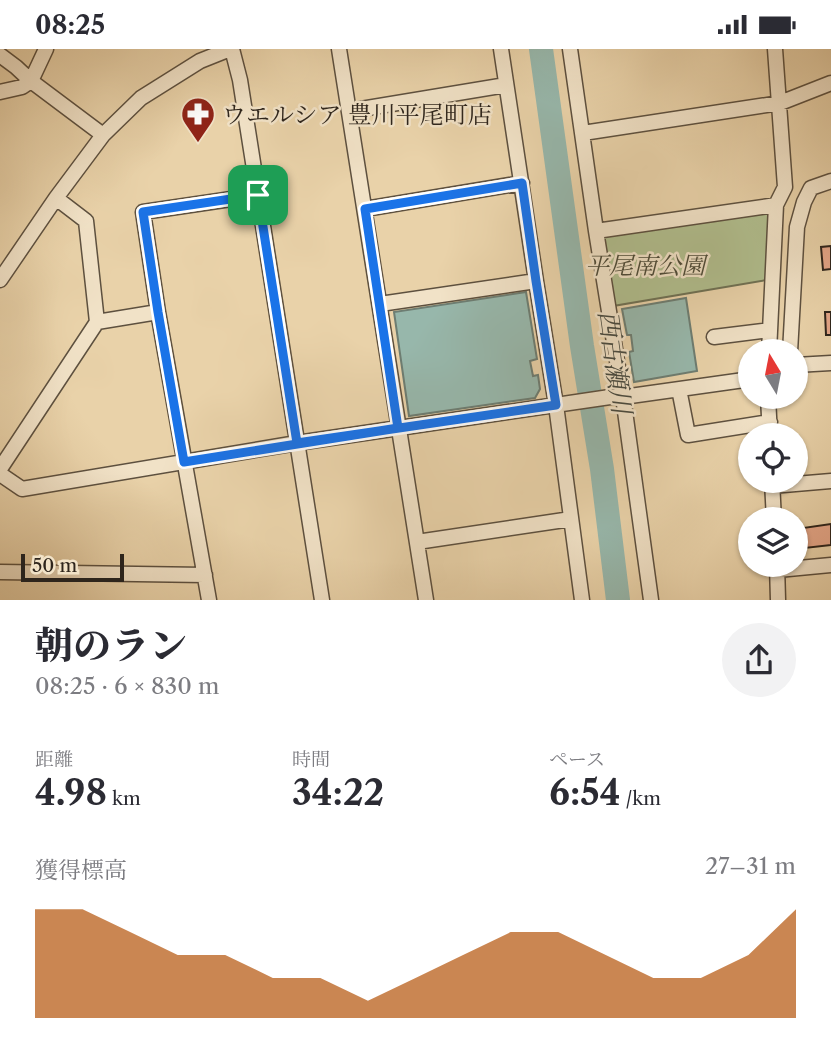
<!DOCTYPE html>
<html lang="ja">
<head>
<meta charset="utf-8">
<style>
  body { margin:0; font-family:"Libre Caslon Text","Noto Serif JP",serif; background:#f2f2f3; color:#2b2b33; height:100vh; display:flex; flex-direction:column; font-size:26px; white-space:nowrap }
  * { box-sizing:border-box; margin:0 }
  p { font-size:23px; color:#7c7c81 }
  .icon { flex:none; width:38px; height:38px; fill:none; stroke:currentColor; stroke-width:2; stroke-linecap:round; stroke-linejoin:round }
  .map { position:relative; height:551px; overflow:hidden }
  .side { display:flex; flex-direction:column; background:#fff; flex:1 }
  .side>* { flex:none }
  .needle { width:46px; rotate:350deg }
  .buttons { position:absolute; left:738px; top:290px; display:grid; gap:14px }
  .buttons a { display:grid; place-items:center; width:70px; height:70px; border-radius:50%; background:#fff; box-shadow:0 2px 5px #0004; font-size:35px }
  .scale { position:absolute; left:21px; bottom:18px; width:103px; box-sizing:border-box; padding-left:7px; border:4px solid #2e251c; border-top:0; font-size:19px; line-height:24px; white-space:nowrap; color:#2e251c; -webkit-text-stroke:5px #f1e2c7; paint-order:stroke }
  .pin { position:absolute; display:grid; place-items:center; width:60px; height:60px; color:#fff; margin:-30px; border-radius:14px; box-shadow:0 4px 10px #0006 }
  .round { display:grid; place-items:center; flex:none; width:74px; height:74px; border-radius:37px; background:#f2f2f3 }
  .headline { display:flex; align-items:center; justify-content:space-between; height:119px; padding:0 35px }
  h1 { font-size:38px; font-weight:800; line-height:52px }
  .metrics { display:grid; grid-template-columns:repeat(3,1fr); gap:10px; height:119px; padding:7px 35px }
  .metrics div { display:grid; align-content:center }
  .metrics b { font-size:35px; font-weight:800 }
  .metrics small { font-size:19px; font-weight:400 }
  .metrics p { font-size:19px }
  .chart { height:196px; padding:14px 35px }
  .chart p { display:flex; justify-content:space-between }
  .chart svg { width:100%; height:126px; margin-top:7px; fill:#b45309; opacity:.7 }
  .status { display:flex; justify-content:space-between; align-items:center; height:49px; padding:0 35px; background:#fff; direction:ltr }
  .status svg { height:19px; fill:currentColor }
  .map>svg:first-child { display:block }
  .green { fill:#b0bd8d; stroke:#6f7154; stroke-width:2 }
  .water { fill:#97b7ab; stroke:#6d7d72; stroke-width:2 }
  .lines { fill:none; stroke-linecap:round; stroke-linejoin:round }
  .river { stroke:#97b7ab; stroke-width:24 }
  .building { fill:#e5a789; stroke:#2e251c; stroke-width:2 }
  .minor-casing { stroke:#5d503f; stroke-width:17 }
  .minor { stroke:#f1e2c7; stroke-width:14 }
  .route-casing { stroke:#fff; stroke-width:14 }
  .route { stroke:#1a73e8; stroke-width:9 }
  .labels { text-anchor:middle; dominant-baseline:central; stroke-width:5; stroke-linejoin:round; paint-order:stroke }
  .poi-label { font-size:24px; fill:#2e251c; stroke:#f1e2c7; text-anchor:start }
  .park-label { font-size:24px; font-style:italic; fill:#4e4b38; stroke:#f1e2c7 }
  .water-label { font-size:26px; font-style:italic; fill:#484a40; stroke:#f1e2c7 }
</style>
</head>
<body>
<div class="status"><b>08:25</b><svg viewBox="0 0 49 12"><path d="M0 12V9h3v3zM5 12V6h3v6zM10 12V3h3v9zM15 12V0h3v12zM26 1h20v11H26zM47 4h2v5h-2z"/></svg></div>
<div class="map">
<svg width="831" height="551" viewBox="0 0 831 551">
  <rect width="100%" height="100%" fill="#e9d2a9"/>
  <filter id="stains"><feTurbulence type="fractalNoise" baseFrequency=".00286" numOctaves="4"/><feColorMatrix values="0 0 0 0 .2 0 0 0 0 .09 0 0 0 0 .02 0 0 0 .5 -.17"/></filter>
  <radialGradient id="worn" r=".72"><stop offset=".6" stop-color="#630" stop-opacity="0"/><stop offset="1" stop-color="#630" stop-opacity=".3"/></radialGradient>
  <!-- green -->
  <path class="green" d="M772 161 767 231 613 257 602 186Z"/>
  <!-- water -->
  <path class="water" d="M526 243 537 310 530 312 533 327 538 326 540 340 535 349 409 367 394 263Z
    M686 249 697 322 634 333 629 303 633 302 631 286H627L622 260Z"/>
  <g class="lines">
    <!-- river -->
    <path class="river" d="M541 0 582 297 602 420 618 551"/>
  </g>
  <!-- building -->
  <path class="building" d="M831 197V220L823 221 821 198Z
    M825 263H831V286H826Z
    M831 475V496L796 500V480Z"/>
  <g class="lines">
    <!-- minor casing -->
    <g class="minor-casing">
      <path id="minor" d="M232 0 240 31 322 551
        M339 0 426 551
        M501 0 536 232 556 356 582 551
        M570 0 596 182 624 355 651 551
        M0 6 16 18 31 32 46 0
        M0 43 22 38 31 32 103 86
        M349 62 506 36
        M583 84 780 54 831 34
        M365 160 522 134
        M596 182 776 156
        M0 231 56 149 103 86 141 49 200 12 230 0
        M380 255 536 232
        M97 273 158 263
        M714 288 770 281
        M769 303 776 156 785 138 775 0
        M790 303 797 178 804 153 811 139 831 132
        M796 316 831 314
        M679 340 688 386 770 373
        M768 348 770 387
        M0 420 97 273 86 172 56 149
        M0 425 22 440 297 394 610 348H623L751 330
        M772 432 774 471
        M772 437 831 432
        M417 493 571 470
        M777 516 778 551
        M778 521 831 516
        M0 523 205 526
        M209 551 158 263 143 163 258 146"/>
    </g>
    <!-- minor -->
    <use href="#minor" class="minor"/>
  </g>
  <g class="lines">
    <!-- route casing -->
    <g class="route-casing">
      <path id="route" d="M258 146 297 394 556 356 536 232 522 134 365 160 398 379 184 413 158 263 143 163 258 146"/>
    </g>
    <!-- route -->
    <use href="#route" class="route"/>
  </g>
  <!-- icons -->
  <defs>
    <g id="pharmacy-pin" transform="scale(1.75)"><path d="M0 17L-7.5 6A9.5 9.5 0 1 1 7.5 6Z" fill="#8f2418" stroke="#f1e2c7"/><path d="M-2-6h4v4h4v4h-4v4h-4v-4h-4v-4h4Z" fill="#fff"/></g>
  </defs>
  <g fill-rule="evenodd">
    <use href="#pharmacy-pin" x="198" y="65"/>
  </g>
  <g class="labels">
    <!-- poi labels -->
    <g class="poi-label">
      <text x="222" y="65">ウエルシア 豊川平尾町店</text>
    </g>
    <!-- park labels -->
    <g class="park-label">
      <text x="645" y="216">平尾南公園</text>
    </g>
    <!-- water labels -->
    <g class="water-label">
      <text transform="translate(615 313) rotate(82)">西古瀬川</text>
    </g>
  </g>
  <rect width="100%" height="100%" filter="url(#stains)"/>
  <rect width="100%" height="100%" fill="url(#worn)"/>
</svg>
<div class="buttons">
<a><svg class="needle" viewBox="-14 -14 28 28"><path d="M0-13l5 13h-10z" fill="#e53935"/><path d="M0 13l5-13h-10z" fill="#7c7c81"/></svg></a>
<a><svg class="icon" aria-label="locate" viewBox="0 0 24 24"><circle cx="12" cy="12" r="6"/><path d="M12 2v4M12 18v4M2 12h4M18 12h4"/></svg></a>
<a><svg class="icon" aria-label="layers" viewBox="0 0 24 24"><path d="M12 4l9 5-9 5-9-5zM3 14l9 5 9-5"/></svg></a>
</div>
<div class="scale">50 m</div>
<div class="pin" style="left:258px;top:146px;background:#1e9e55"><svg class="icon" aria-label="arrive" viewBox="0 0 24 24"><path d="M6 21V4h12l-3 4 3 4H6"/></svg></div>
</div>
<section class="side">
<div class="headline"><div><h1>朝のラン</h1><p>08:25 · 6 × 830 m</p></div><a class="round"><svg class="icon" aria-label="share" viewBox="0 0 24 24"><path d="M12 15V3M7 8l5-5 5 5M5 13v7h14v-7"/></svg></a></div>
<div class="metrics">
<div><p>距離</p><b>4.98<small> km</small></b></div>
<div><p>時間</p><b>34:22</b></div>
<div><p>ペース</p><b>6:54<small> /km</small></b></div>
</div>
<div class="chart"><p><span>獲得標高</span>27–31 m</p>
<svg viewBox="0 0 160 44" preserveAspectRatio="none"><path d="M0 44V6L10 6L20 14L30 22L40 22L50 30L60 30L70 38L80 30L90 22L100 14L110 14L120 22L130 30L140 30L150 22L160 6V44z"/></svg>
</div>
</section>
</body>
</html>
